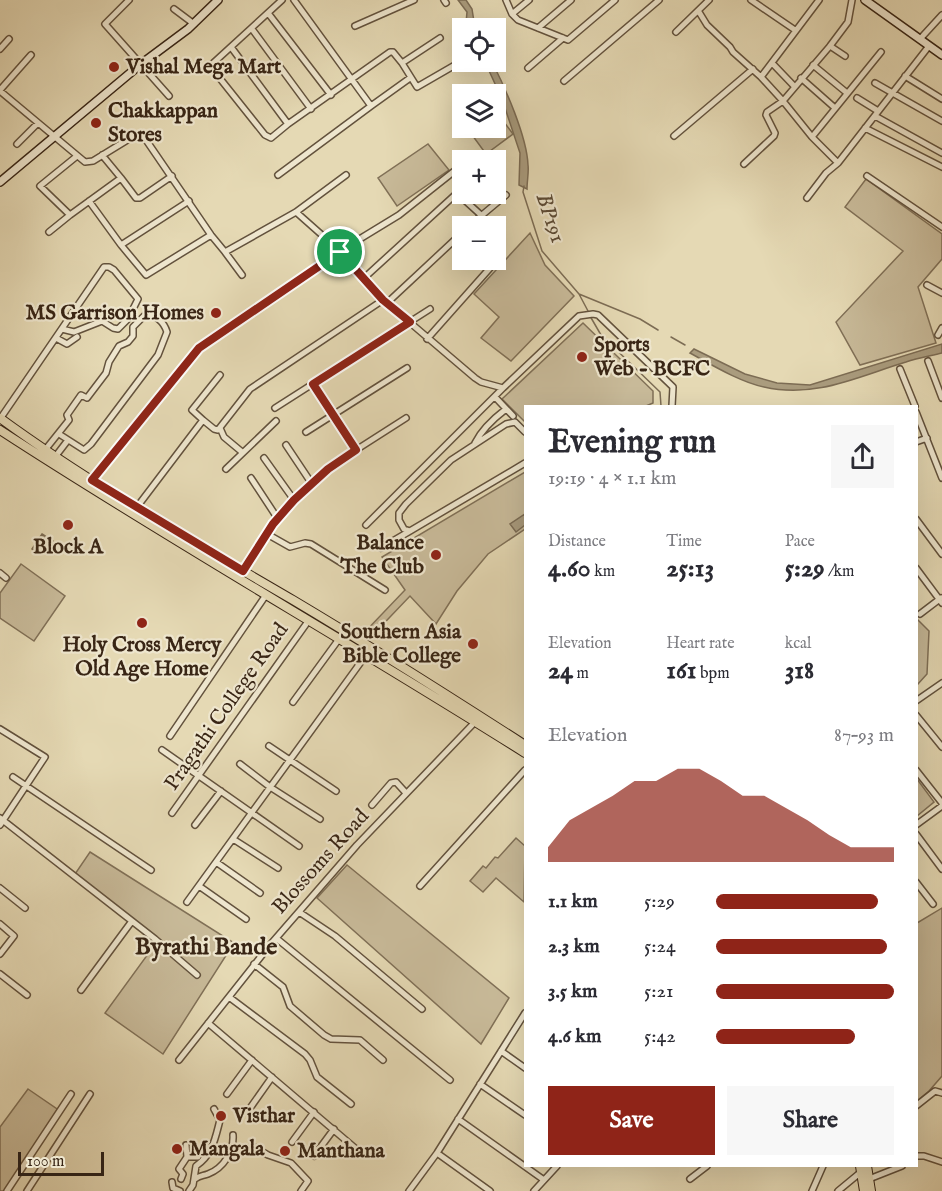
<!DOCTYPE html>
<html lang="en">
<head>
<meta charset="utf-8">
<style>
  body { margin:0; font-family:"IM FELL English",serif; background:#f7f7f7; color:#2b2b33; height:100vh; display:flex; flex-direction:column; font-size:22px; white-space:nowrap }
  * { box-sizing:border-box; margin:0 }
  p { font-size:20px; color:#7c7c81 }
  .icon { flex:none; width:33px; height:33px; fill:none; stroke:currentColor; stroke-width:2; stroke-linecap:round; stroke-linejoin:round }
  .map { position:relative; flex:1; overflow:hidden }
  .sheet { position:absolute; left:524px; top:405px; width:394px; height:762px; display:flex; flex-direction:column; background:#fff; border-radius:0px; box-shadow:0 6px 24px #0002 }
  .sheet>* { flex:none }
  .buttons { position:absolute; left:452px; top:18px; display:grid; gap:12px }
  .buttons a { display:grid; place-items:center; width:54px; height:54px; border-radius:0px; background:#fff; box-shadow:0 6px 24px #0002; font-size:30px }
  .scale { position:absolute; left:18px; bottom:15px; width:86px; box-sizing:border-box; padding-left:6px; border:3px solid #382515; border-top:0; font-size:16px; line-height:21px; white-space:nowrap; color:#382515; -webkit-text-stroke:4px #eee6ce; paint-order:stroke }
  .pin { position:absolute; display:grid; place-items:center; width:51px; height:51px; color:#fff; margin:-26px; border:3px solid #fff; border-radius:50%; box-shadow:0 2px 6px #0007 }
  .round { display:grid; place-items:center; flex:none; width:63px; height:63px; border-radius:0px; background:#f7f7f7 }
  .headline { display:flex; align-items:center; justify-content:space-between; height:102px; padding:0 24px }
  h1 { font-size:33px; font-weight:800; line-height:45px }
  .metrics { display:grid; grid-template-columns:repeat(3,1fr); gap:9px; height:102px; padding:6px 24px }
  .metrics div { display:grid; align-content:center }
  .metrics b { font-size:26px; font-weight:800 }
  .metrics small { font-size:16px; font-weight:400 }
  .metrics p { font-size:16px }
  .chart { height:168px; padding:12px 24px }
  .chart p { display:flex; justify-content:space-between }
  .chart svg { width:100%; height:108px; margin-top:6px; fill:#8f2418; opacity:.7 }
  .cta { display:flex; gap:12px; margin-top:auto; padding:12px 24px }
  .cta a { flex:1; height:69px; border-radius:0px; background:#8f2418; color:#fff; font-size:24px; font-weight:800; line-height:69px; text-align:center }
  .cta a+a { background:#f7f7f7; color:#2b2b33 }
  ul { padding:0 24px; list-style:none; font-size:20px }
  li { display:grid; grid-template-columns:96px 72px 1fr; align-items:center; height:45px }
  li i { height:15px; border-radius:8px; background:#8f2418 }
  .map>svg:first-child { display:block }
  .green { fill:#c8ba99; stroke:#807057; stroke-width:1.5 }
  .water { fill:#aa9c7e; stroke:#7c6c54; stroke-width:1.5 }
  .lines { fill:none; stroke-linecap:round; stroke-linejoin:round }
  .stream { stroke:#7c6c54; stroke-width:1.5 }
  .street-casing { stroke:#63523d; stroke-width:8 }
  .secondary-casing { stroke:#382515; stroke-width:10 }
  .primary-casing { stroke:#382515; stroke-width:10 }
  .street { stroke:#eee6ce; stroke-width:5 }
  .secondary { stroke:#eee6ce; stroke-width:7 }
  .primary { stroke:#e5d9b4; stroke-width:8 }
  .route-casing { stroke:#fff; stroke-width:12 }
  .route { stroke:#8f2418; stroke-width:8 }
  .poi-dot { fill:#8f2418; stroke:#eee6ce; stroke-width:2 }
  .labels { text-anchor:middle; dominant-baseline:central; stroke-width:4.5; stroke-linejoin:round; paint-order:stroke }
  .poi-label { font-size:21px; font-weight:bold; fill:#382515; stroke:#eee6ce; text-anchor:start }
  .street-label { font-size:21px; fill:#382515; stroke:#eee6ce }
  .water-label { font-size:22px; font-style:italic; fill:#5a4934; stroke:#eee6ce }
  .quarter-label { font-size:24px; font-weight:bold; fill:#382515; stroke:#eee6ce }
</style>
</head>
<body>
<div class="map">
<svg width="942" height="1191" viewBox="0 0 942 1191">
  <rect width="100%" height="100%" fill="#e5d9b4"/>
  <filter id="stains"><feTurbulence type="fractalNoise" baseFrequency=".00333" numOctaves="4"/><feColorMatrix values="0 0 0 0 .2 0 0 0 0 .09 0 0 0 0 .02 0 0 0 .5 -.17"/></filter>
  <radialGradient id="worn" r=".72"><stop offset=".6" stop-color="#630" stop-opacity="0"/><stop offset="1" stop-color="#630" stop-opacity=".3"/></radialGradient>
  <!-- green -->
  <path class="green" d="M495 110 513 134 486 154 467 128H495Z
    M428 144 449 170 397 206 378 178Z
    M866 179 942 234V259L918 287 936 343 860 365 836 322 903 251 845 207Z
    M530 233 545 265 574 296 511 361 481 338 499 317 474 294Z
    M583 323 653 391V403L646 406H525V422L502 399Z
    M525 472V529L488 554 457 591 436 624 410 596 368 640 361 636 405 590 382 557Z
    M21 564 65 596 34 641 0 618V593Z
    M916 618 929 631 927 674 917 685Z
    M917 779 934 802 917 816H916Z
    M516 838 525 846 524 902 496 878 483 892 470 881 483 866 486 868 495 857 498 858Z
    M90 852 234 943 163 1054 105 1013 159 939 75 874Z
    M347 865 509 998 481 1044 317 898Z
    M942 908V1076L929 1091 917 1101V923Z
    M28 1089 60 1111 5 1191H0V1127Z"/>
  <!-- water -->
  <path class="water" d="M458 0H466L472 9 475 28H467L466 23 467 12Z
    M485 62H492C505 87 527 137 528 165 529 172 527 181 527 189L519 185 520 153 502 99Z
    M942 344V353C930 356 918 358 906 362 859 376 815 399 764 387 740 382 712 365 690 353L694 349 745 374 777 383 810 385Z
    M525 514V525L516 532 510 524Z
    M42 534 53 541 46 551 44 550 40 554H36L32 549Z"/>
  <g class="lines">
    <!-- stream -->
    <path class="stream" d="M524 186 523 192 542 251 579 294 640 319 658 330
      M579 294 588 311
      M590 316 601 335 660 392 661 406
      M671 337 685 345"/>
    <!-- street casing -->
    <g class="street-casing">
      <path id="street" d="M129 0 105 24 169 96
        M444 0 446 3
        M506 0 512 14 518 20 568 40 615 0
        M751 0 795 30
        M174 9 194 24
        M699 12 707 25 730 47 733 52 761 77 819 0
        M268 13 331 95
        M512 14 529 0
        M355 26 414 0
        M538 28 571 0
        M252 29 311 109
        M676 32 709 0
        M920 39 942 15
        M830 46 845 56
        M231 47 288 124 271 138 265 135 210 66 282 0
        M0 49 9 39
        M402 63 440 38
        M772 63 794 86
        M813 65 847 93
        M528 68 563 38
        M905 76 942 99
        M761 77 783 101 830 46 848 22 852 0
        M801 78 835 108
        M564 81 659 0
        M875 83 942 121
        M0 90 31 55
        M0 91 85 162 93 161 137 134 144 137 211 235 225 252 296 212 346 175
        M857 98 878 111
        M371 106 410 78
        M875 116 942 153
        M288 124 390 52H393L402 63 417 87 462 61
        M865 128 942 167
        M674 136 753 69
        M812 137 881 52
        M17 144 38 123
        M468 160 474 156
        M744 164 774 136 775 133 766 115 767 112 783 101 812 137 838 163
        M278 175 371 106 294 0
        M867 176 942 227
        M121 178 136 198H140L172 176
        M807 198 826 173 838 163 929 46
        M89 201 121 245 189 201
        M70 215 121 178 102 155
        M469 226 506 195
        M49 232 70 215 40 186 77 156
        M462 233 387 303 475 378 481 382 503 388 579 316 593 314 598 315 673 387 672 406
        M121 245 146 275 211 235
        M225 252 242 275
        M363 279 456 194 459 195 481 215
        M927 285 942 293
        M385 302 340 251 399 215 462 165
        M938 335 942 328
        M56 338 67 344 77 337
        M427 339 498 259
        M928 361 942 398
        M900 369 915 406
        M313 385 356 450 406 418
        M495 397 513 416
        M275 408 430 309
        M916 412 942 478
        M0 419 104 267H109L114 270 138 299 128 319 118 329 113 328 102 321 74 332 62 329
        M203 420 192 410 220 375
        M220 428 224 437 242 452
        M306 432 407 368
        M525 432 515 422 506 424 451 460 406 504 399 513V520L404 529 410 531 525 463
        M916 442 927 438
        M475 443C482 429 493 419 506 409
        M286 445 312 484
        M45 450 69 420 67 415 81 395 87 398 106 373 109 362 119 346 128 342 133 336V327L146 314C156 315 164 322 167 332L158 355 91 444 84 450 59 434
        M55 457 68 440
        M264 458 294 500
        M226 469 276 421
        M251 478 278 519
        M92 481 199 348 340 251 296 212
        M137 507 203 420 214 429 218 430 250 389 383 300
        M916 519 942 554
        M366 525 503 388
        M267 534 290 547 305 543 311 544 385 590
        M381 548 410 531
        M916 568 942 603
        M243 571C273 519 306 483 356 450
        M0 573 6 578
        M920 614 941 598
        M916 701 942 683
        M293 702 339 639
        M916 715 942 747
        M0 729 45 757 0 825
        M170 736 266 595
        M269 746 336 791
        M162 750 299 846
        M240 764 270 787 320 819
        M916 770 942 803
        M13 777 151 870
        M372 805 391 783 396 782 406 793
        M172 813 309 620
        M0 818 155 939 197 975
        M195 825 221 791
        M916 825 942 806
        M916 834 942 869
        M233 839 278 868
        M216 862 260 893
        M916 882 933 904
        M199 886 246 919
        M420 886 525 770
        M0 888 25 908
        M187 902 366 655
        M299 912 335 936 422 1009
        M0 924 14 936 0 954
        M276 938 450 1080
        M254 964 283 987 290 1006 324 1035 331 1039 360 1040 383 1060
        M0 974 27 995
        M81 990 132 921
        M229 997 305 1054 310 1060 317 1077 351 1104
        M208 1023 362 1154
        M501 1051 525 1068
        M179 1060 270 945 357 845 475 722
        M480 1084 525 1115
        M227 1094 252 1060
        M916 1106 935 1091 942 1093
        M248 1111 272 1077
        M458 1119 544 1180
        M292 1142 314 1112
        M186 1145 187 1157
        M437 1153 490 1191
        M314 1156 334 1129
        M916 1156H924L942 1162
        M227 1159 242 1149 254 1147 268 1155 291 1163 308 1181 301 1191
        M181 1179 183 1174 179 1169 187 1157H198L199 1153
        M195 1179C200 1175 203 1176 208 1174 224 1168 234 1151 233 1135
        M690 1179 707 1166
        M869 1179 902 1166
        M172 1182 173 1188 180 1191
        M7 1191 71 1094
        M27 1191 90 1094
        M189 1191 193 1185 196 1166C213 1154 215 1139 220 1120L214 1109
        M409 1191 437 1153 525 1013
        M534 1191 557 1166
        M812 1191 823 1166
        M838 1191 861 1172"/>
    </g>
    <!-- secondary casing -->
    <g class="secondary-casing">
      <path id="secondary" d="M865 0 942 55
        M0 182 141 64 188 29 218 0"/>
    </g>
    <!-- primary casing -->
    <g class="primary-casing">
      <path id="primary" d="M0 418C93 486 194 542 293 600 372 647 449 696 525 745
        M0 430C172 542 351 643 525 753
        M860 1166 864 1191
        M867 1166 871 1191"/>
    </g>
    <!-- street -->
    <use href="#street" class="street"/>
    <!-- secondary -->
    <use href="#secondary" class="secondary"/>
    <!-- primary -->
    <use href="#primary" class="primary"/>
  </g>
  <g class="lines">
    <!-- route casing -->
    <g class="route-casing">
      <path id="route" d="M340 252 383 300 410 322 313 384 356 450 328 469 294 500 273 524 243 571 92 480 199 348Z"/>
    </g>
    <!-- route -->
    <use href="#route" class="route"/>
  </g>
  <!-- markers -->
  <g class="poi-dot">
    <circle cx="114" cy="67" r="6"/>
    <circle cx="96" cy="123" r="6"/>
    <circle cx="216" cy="313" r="6"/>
    <circle cx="582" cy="357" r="6"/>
    <circle cx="68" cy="525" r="6"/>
    <circle cx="436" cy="555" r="6"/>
    <circle cx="142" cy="623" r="6"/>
    <circle cx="473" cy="644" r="6"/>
    <circle cx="221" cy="1116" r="6"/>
    <circle cx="177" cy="1149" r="6"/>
    <circle cx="285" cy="1151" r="6"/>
  </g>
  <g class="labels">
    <!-- poi labels -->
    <g class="poi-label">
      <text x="126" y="67">Vishal Mega Mart</text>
      <text x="108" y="111">Chakkappan<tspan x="108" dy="24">Stores</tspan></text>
      <text x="204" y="313" text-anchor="end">MS Garrison Homes</text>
      <text x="594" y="345">Sports<tspan x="594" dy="24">Web - BCFC</tspan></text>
      <text x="424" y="543" text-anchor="end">Balance<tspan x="424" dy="24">The Club</tspan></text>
      <text x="68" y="547" text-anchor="middle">Block A</text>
      <text x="461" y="632" text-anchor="end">Southern Asia<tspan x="461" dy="24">Bible College</tspan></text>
      <text x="142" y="645" text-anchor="middle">Holy Cross Mercy<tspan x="142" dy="24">Old Age Home</tspan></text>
      <text x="233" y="1116">Visthar</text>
      <text x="189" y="1149">Mangala</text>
      <text x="297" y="1151">Manthana</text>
    </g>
    <!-- street labels -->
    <g class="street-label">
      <text transform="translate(227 707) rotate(-55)">Pragathi College Road</text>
      <text transform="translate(321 862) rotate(-48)">Blossoms Road</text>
    </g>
    <!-- water labels -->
    <g class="water-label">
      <text transform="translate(550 218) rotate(71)">BP191</text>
    </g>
    <!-- quarter labels -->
    <g class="quarter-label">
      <text x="206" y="947">Byrathi Bande</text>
    </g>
  </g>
  <rect width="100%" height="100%" filter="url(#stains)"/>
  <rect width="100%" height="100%" fill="url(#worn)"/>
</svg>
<div class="buttons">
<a><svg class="icon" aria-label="locate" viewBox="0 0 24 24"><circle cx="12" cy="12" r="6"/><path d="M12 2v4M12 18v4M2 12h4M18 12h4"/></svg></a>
<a><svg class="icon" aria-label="layers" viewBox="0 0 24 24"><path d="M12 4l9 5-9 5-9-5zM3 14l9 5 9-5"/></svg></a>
<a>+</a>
<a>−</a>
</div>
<div class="scale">100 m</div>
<div class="pin" style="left:340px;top:252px;background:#1e9e55"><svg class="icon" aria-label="arrive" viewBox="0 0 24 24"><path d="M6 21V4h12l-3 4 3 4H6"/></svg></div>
<section class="sheet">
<div class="headline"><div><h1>Evening run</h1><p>19:19 · 4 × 1.1 km</p></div><a class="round"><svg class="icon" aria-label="share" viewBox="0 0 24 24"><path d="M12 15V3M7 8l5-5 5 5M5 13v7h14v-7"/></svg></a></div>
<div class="metrics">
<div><p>Distance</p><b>4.60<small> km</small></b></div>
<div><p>Time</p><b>25:13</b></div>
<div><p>Pace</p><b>5:29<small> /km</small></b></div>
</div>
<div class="metrics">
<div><p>Elevation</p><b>24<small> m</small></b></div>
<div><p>Heart rate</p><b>161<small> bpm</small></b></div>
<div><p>kcal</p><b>318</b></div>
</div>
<div class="chart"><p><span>Elevation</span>87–93 m</p>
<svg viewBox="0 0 160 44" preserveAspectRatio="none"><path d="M0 44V38L10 27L20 22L30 17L40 11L50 11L60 6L70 6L80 11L90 17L100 17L110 22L120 27L130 33L140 38L150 38L160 38V44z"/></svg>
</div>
<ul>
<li><b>1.1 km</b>5:29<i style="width:91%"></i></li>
<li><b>2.3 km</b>5:24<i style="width:96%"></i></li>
<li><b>3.5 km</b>5:21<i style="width:100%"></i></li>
<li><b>4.6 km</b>5:42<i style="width:78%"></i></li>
</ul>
<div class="cta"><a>Save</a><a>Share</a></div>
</section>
</div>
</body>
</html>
